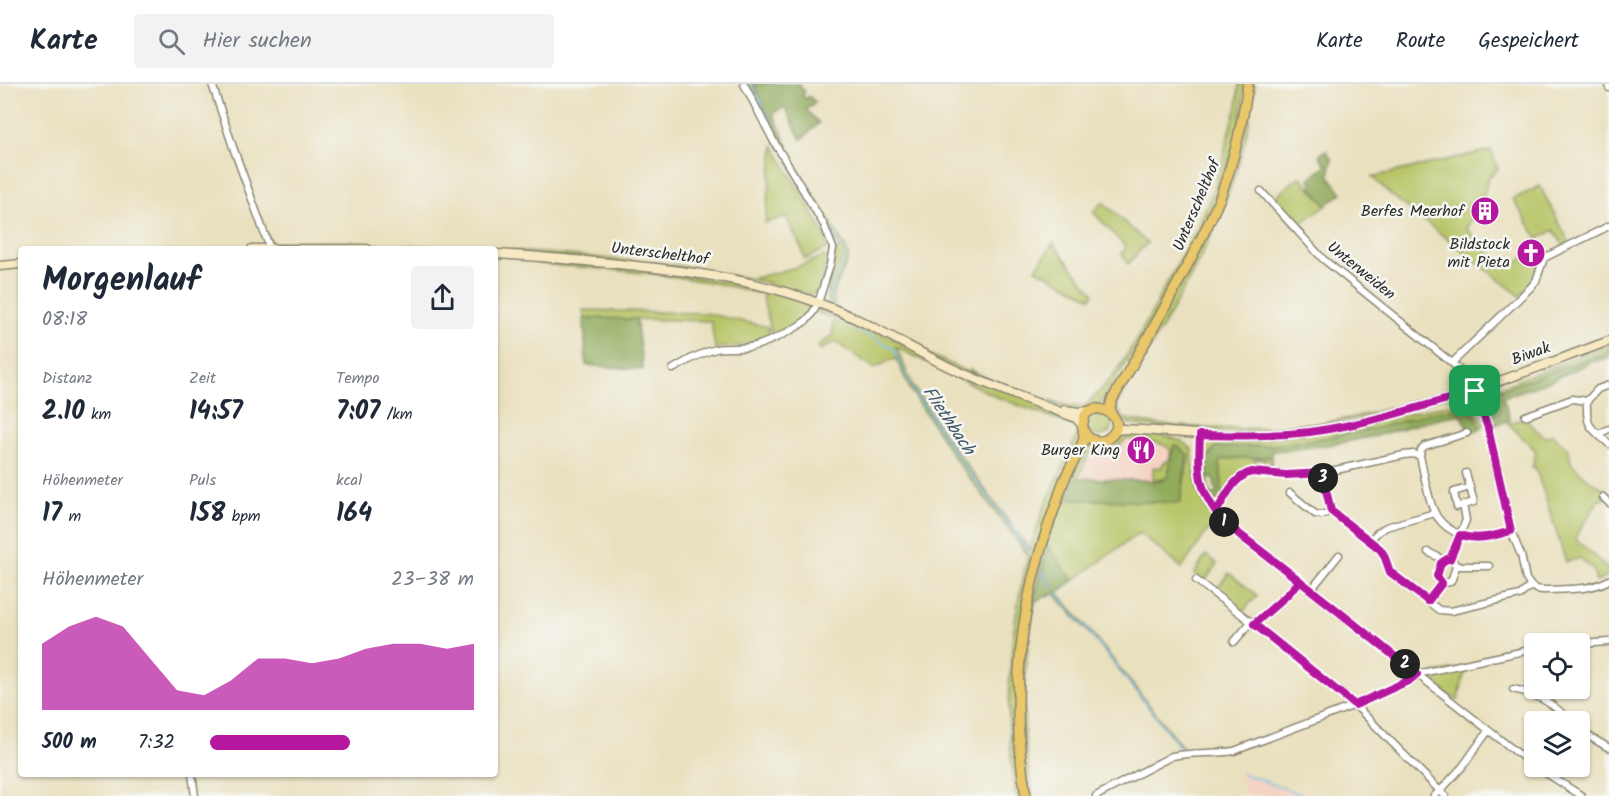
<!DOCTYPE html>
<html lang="de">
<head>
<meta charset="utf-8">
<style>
  body { margin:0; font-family:Kalam,sans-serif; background:#f2f2f3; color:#1f2937; height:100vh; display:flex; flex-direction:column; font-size:22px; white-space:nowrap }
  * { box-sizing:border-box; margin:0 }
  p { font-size:20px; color:#747a83 }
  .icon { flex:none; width:33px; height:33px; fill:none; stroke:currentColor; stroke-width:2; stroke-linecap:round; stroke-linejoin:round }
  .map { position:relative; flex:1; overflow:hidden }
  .details { position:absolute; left:18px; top:162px; width:480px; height:531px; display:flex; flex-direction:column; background:#fff; border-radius:6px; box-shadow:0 2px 4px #0004 }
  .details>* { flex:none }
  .tools { position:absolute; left:1524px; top:549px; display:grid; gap:12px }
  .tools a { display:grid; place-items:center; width:66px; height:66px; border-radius:6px; background:#fff; box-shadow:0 2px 4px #0004; font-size:30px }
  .pin { position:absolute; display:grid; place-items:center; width:51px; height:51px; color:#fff; margin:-26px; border-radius:12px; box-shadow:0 3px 9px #0006 }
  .km { position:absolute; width:30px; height:30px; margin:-15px; border-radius:50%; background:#222; color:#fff; font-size:16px; line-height:30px; text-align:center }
  .round { display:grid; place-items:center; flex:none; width:63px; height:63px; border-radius:6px; background:#f2f2f3 }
  .summary { display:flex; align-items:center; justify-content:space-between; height:102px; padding:0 24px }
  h1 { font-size:33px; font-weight:600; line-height:45px }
  .metrics { display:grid; grid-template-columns:repeat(3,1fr); gap:9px; height:102px; padding:6px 24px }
  .metrics div { display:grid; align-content:center }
  .metrics b { font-size:26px; font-weight:600 }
  .metrics small { font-size:16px; font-weight:400 }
  .metrics p { font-size:16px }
  .chart { height:168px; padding:12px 24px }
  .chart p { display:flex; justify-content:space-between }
  .chart svg { width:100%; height:108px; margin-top:6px; fill:#b5179e; opacity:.7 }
  ul { padding:0 24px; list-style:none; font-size:20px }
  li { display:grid; grid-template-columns:96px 72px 1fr; align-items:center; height:45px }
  li i { height:15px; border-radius:8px; background:#b5179e }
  header { display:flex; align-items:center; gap:36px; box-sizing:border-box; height:84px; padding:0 30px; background:#fff; border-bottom:2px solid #e0e1e3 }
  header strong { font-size:28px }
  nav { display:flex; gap:33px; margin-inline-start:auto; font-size:21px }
  .search { width:420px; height:54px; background:#f2f2f3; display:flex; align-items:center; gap:15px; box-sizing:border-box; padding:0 21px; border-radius:6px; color:#747a83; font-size:22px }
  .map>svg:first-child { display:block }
  .built { fill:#f5d3c2 }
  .green { fill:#b7c466; stroke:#717848; stroke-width:1.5; fill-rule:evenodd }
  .forest { fill:#91aa5b; stroke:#5e6a43; stroke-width:1.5 }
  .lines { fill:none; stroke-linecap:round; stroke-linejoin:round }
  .stream { stroke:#75bfee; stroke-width:1.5 }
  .street-casing { stroke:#8a8674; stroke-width:9 }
  .secondary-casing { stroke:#8a8674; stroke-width:11 }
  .primary-casing { stroke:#8a8674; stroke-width:12 }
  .street { stroke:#fff; stroke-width:6 }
  .secondary { stroke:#f7e9c3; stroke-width:8 }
  .primary { stroke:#eac769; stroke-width:9 }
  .route-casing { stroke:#fff; stroke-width:12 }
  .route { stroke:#b5179e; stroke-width:8 }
  .labels { text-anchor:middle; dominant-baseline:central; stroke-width:5; stroke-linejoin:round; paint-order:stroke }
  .street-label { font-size:16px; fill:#2b2b2b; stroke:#f6f6f2 }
  .poi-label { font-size:16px; fill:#2b2b2b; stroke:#f6f6f2; text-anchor:end }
  .water-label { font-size:18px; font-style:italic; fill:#415766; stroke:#f6f6f2 }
</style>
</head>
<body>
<header>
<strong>Karte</strong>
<div class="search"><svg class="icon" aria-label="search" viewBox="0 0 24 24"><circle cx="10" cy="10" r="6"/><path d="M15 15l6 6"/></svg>Hier suchen</div>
<nav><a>Karte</a><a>Route</a><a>Gespeichert</a></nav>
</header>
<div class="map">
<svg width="1609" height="712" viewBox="0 0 1609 712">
  <rect width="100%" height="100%" fill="#f6f6f2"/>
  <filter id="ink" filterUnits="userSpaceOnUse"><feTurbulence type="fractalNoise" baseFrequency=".0167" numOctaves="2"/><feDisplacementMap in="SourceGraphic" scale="12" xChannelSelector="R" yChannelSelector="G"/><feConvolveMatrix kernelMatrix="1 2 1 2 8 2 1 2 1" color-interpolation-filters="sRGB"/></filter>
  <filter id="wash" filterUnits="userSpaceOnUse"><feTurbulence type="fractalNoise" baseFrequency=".008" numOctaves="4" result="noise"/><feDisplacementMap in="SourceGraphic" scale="24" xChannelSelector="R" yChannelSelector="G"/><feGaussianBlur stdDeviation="1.35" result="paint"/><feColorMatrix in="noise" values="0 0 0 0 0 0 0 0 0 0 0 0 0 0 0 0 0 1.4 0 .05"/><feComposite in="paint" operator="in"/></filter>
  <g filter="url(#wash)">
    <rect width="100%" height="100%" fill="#e9e0bd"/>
    <!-- built -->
    <path class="built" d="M1128 355 1153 358 1167 361 1170 365 1169 376 1162 384H1153V396L1077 394 1090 369 1099 370 1106 368 1107 365 1117 364 1125 356Z
      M1240 690 1303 712H1245Z"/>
    <!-- green -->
    <path class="green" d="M747 0H753L785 63 781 65Z
      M1239 0H1245L1239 44 1217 113 1159 228 1100 320 1085 327H1078L1035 315 991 298 972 289 970 286C995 298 1058 326 1084 322 1115 298 1138 252 1158 218L1157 217 1198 143 1212 110 1224 73V68L1237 22Z
      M1251 0H1255C1243 120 1175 220 1116 322L1123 334C1149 341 1173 342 1199 343L1201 344C1232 344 1263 346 1293 343 1352 337 1407 320 1463 302L1465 298 1462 291 1466 294 1469 300 1463 307 1394 328 1286 347 1227 348 1141 342 1120 337 1112 324 1213 137Z
      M774 62 824 149 828 164 805 175 801 163 786 133 765 139Z
      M1491 66 1498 85 1488 94 1481 122 1466 144 1495 175 1498 182 1520 176 1529 169 1531 173 1537 168 1538 173 1541 176 1535 196 1520 212 1391 111 1372 93Z
      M791 74 842 157 838 160 788 76Z
      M1300 92 1326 121 1296 143 1274 119 1277 111Z
      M1540 102 1570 160 1564 163 1554 146 1538 155 1513 115Z
      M1103 118 1147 159 1128 180 1121 169 1125 166 1124 161 1093 128Z
      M265 147 271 158 277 160 403 161 487 165 273 162 270 160Z
      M1053 159 1074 186 1094 209 1091 214 1036 185Z
      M844 160 848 171V176L832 211 835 221 827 218C827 208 833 174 837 166 839 162 840 162 844 160Z
      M495 165 590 173 678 182 751 195 797 183 824 172 828 175 819 207 809 211 764 198 701 187 495 168Z
      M541 176C612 182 684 189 754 203L758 209C687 191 612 185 539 180Z
      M765 206 813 220C808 238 788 245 773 253L762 212Z
      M822 223 1074 335 1082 348C1059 410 1031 471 1021 536L1022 712H1016C1003 628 1008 553 1028 471L954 373 910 305 896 274 874 284 835 258 820 266 818 261 832 252 833 244 832 240 835 238 833 234 817 228ZM896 263 999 314 1072 341 1076 346 1077 351 1043 426 1030 466 950 359 913 302Z
      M583 226 705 229 768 243 769 250 766 256 757 260 715 264 711 237 584 234Z
      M1609 253V255L1482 300H1477L1474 299Z
      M1609 260V267L1489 310 1486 315 1493 342 1489 339 1483 315 1485 309Z
      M1458 320C1474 320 1476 327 1484 340L1481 345 1474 329H1429L1377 344 1313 356 1263 362 1216 363C1214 366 1209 371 1208 375 1203 387 1209 407 1215 418 1201 408 1198 370 1209 357L1251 356 1345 345 1440 322Z
      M1092 329 1107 330 1112 338 1110 348C1100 354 1097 354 1088 347L1086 337Z
      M1524 334 1544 353 1553 350 1569 366 1571 379 1589 396 1602 403 1608 408 1603 416 1600 414 1575 454 1609 486V490L1603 495 1596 498 1593 486 1580 474 1566 478 1536 385 1535 383 1532 384 1536 367 1508 339Z
      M1118 349C1138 350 1179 348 1192 366 1194 392 1197 416 1215 436L1182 484 1139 449 1073 497 1049 464 1054 504H1052L1041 488C1024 561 1018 639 1033 712H1030L1026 696 1020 620 1024 560 1039 486 1058 423 1085 367C1091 358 1099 358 1107 365L1106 368 1099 370 1090 369 1067 415 1180 419 1189 372 1174 361 1168 391 1165 395 1153 396V383L1162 384V380L1169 376C1170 372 1171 369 1170 366 1167 357 1137 356 1128 355L1125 356 1117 364 1113 357Z
      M1272 373V386H1270L1271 377 1255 375V383C1239 384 1233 396 1224 408L1220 404 1222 401 1220 379 1223 375Z
      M1206 471 1217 480 1204 498 1194 490Z
      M1229 489 1258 512 1250 519 1243 528 1215 507Z
      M1057 508 1083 538 1186 668H1184L1101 563 1054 509Z
      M1466 583 1458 617C1448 610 1432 603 1435 589Z"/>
    <!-- forest -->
    <path class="forest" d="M753 0H801L800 2 805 8 802 11 806 15 809 12 815 18 806 26 819 39 801 56 785 23 773 29 788 62 785 63Z
      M1326 66 1332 75 1329 92 1342 109 1326 121 1310 102 1313 99 1309 95 1326 81 1319 71Z
      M584 234 636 235 643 286 586 281Z
      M1609 267V274L1592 278 1545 299 1503 313 1510 336 1493 342 1486 315 1489 310Z
      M1459 324C1474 325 1475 333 1481 345L1469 348 1461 330C1430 335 1401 346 1370 353 1338 360 1305 365 1272 367V373L1223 375 1220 379 1222 401 1220 404 1224 408 1219 416 1215 418 1212 411 1217 410 1213 394 1208 395 1207 375 1216 363 1263 362 1313 356 1377 344 1429 329Z
      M1174 361 1179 363 1189 372 1187 374 1180 419 1066 415 1077 394 1161 397 1165 395 1168 391Z
      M1048 463 1073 497 1058 508 1042 514 1033 519 1041 487 1052 504H1053L1042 486Z"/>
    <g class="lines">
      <!-- stream -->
      <path class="stream" d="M751 0 784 64
        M790 75 839 158
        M832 220C831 217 830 213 830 210 831 193 852 179 842 162
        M836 235 893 264 912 304 956 371 986 410 1030 469
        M1041 487 1052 503
        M1056 509 1083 540 1184 668
        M1241 689 1306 712"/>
    </g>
  </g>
  <g filter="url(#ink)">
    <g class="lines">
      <!-- street casing -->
      <g class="street-casing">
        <path id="street" d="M212 0 234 66 270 165
          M744 0 773 56 824 141 833 164 830 181 818 219
          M1608 0 1609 4
          M1261 107 1323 175 1452 279
          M1609 142 1544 174 1536 197 1530 204 1452 279 1466 292 1475 307 1488 344 1511 447 1521 471 1526 495 1531 502 1536 505 1543 506C1564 505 1590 507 1609 496
          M673 285C687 277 700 269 716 265 727 263 738 265 749 263 763 262 798 244 808 235 811 231 814 227 816 223
          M1587 317C1586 344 1590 343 1609 360
          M1525 332 1572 315 1587 317 1598 305 1609 301
          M1467 349 1425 362 1421 366 1420 372C1424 389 1427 411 1434 427 1442 445 1464 456 1484 454 1493 453 1502 450 1511 447
          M1598 350 1609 345
          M1200 351C1198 391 1198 408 1225 439L1534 682
          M1322 389 1331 427 1383 468 1390 487 1394 492 1439 526 1451 527 1520 511 1531 502
          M1290 409 1315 430 1322 431 1331 427
          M1603 413 1609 419
          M1463 421 1474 418 1466 389
          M1216 428 1236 398 1245 390 1252 388 1303 391 1322 389 1404 371 1413 370 1420 372
          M1369 457 1378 448 1386 443 1435 429
          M1428 468 1444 476
          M1456 482H1489
          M1196 496 1254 540 1355 621 1440 707 1463 682 1488 647
          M1442 499 1437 492 1441 479 1447 475H1450
          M1311 506 1339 471
          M1428 517 1442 499 1450 498 1452 495 1456 482 1453 477 1450 475 1466 436 1463 421 1457 423 1454 408 1470 403
          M1254 540 1287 511 1300 497
          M1234 558 1251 538
          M1580 560 1609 558
          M1513 605C1535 609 1556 621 1571 638
          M1580 647 1609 664
          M1535 682 1582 712
          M192 690 195 712
          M1096 712 1172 672C1192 668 1213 670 1234 667L1355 621 1410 596 1417 590 1534 565
          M1434 712 1440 707 1445 712"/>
      </g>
      <!-- secondary casing -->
      <g class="secondary-casing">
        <path id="secondary" d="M252 165H367
          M495 170C533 172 571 176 609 179 679 186 752 194 818 219 863 235 903 260 945 281 988 302 1032 317 1076 334L1083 342
          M0 182 21 180
          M1065 326 1079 328 1091 327
          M1115 347 1122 345C1171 347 1219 354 1268 351 1388 344 1497 298 1609 257"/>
      </g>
      <!-- primary casing -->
      <g class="primary-casing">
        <path id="primary" d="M1111 330 1110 323 1112 316C1140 267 1169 219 1194 168 1205 147 1217 125 1224 102 1236 69 1243 35 1248 0
          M1026 712C1009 613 1020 514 1056 420 1059 413 1060 406 1063 399 1068 385 1082 366 1084 353 1084 348 1082 344 1083 339 1086 309 1134 333 1110 353 1101 361 1088 357 1084 347"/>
      </g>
      <!-- street -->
      <use href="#street" class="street"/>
      <!-- secondary -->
      <use href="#secondary" class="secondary"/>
      <!-- primary -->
      <use href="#primary" class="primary"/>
    </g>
  </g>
  <g class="lines" filter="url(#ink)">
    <!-- route casing -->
    <g class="route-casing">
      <path id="route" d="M1475 307C1420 323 1366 340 1310 348 1273 352 1237 352 1200 351 1198 391 1198 408 1225 439L1300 497 1287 511 1254 540 1355 621 1410 596 1417 590 1405 581C1365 548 1324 516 1283 484 1260 466 1235 450 1216 428 1225 414 1234 392 1252 388L1286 391 1322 389 1331 427 1380 465 1384 471 1390 488 1428 517 1442 499 1437 492 1441 479 1447 475H1450L1460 451C1478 457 1493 452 1511 447L1488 344 1475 307"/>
    </g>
    <!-- route -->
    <use href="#route" class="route"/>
  </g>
  <!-- icons -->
  <defs>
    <g id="building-disc" transform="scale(1.5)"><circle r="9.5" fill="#b5179e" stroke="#f6f6f2"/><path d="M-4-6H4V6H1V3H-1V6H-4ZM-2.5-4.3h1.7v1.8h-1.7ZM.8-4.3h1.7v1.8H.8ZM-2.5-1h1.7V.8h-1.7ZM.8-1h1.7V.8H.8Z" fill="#fff"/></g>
    <g id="church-disc" transform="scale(1.5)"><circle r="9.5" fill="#b5179e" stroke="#f6f6f2"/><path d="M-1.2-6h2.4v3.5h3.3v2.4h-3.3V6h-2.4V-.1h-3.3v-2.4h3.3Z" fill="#fff"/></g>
    <g id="restaurant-disc" transform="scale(1.5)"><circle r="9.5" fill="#b5179e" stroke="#f6f6f2"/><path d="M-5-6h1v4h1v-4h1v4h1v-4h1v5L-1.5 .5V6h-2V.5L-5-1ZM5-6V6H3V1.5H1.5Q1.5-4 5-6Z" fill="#fff"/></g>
  </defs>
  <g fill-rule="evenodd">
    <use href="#building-disc" x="1485" y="127"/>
    <use href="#church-disc" x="1531" y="169"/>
    <use href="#restaurant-disc" x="1141" y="366"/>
  </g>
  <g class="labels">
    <!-- street labels -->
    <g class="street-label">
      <text transform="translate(1197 121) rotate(-67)">Unterschelthof</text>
      <text transform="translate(660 170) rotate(7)">Unterschelthof</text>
      <text transform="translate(1361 187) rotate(39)">Unterweiden</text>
      <text transform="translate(1531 270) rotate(-20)">Biwak</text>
    </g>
    <!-- poi labels -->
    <g class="poi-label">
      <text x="1464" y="127">Berfes Meerhof</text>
      <text x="1510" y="160">Bildstock<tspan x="1510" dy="18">mit Pieta</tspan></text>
      <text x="1120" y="366">Burger King</text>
    </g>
    <!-- water labels -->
    <g class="water-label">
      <text transform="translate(948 337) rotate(56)">Fliethbach</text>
    </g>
  </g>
</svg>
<div class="tools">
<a><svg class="icon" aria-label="locate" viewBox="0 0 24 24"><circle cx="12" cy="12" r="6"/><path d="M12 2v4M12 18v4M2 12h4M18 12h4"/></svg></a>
<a><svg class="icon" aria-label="layers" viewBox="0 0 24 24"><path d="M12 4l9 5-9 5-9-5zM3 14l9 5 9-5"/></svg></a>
</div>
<div class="pin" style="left:1475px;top:307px;background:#1e9e55"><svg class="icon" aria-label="arrive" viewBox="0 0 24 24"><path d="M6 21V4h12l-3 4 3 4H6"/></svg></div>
<b class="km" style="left:1224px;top:438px">1</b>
<b class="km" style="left:1405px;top:580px">2</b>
<b class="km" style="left:1323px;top:394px">3</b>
<section class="details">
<div class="summary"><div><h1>Morgenlauf</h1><p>08:18</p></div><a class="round"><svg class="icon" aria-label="share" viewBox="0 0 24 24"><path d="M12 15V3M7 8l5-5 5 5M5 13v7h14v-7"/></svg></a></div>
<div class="metrics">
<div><p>Distanz</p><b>2.10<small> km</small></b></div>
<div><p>Zeit</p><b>14:57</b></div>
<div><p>Tempo</p><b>7:07<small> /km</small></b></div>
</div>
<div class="metrics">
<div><p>Höhenmeter</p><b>17<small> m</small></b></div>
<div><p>Puls</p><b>158<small> bpm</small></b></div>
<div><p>kcal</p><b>164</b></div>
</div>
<div class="chart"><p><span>Höhenmeter</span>23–38 m</p>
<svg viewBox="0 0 160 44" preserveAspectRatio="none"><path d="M0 44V17L10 10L20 6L30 10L40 23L50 36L60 38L70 32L80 23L90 23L100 25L110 23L120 19L130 17L140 17L150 19L160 17V44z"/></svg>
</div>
<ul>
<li><b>500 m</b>7:32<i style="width:53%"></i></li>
</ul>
</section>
</div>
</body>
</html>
